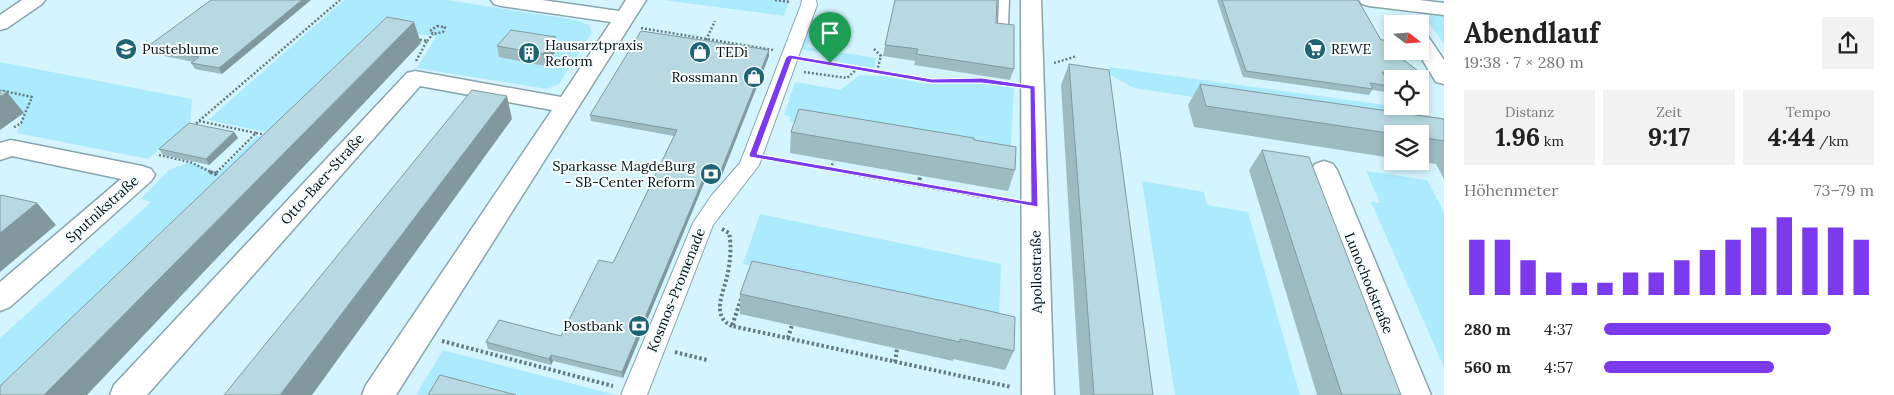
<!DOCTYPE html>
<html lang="de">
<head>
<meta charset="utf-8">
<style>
  body { margin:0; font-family:Lora,serif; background:#f2f2f2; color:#222; height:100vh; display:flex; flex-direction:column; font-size:19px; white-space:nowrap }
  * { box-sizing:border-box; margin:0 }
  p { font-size:16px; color:#767676 }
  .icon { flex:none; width:28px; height:28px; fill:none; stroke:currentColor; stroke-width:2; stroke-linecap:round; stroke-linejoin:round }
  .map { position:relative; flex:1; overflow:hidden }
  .drawer { display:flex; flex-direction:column; background:#fff; width:450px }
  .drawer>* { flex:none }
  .needle { width:32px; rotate:107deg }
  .buttons { position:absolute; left:1384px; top:15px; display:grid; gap:10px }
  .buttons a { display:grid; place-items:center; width:45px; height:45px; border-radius:0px; background:#fff; box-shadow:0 2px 8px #0003; font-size:25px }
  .pin { position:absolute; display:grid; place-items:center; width:42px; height:42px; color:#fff; margin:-51px -21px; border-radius:50% 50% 50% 0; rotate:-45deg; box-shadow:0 0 5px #0007 }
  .pin .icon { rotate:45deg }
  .round { display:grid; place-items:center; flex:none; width:52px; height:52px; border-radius:0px; background:#f2f2f2 }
  .head { display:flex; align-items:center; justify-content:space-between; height:85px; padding:0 20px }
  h1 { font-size:28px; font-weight:800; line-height:38px }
  .figures { display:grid; grid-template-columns:repeat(3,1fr); gap:8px; height:85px; padding:5px 20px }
  .figures div { display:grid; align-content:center; border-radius:0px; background:#f2f2f2; text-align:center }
  .figures b { font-size:25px; font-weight:800 }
  .figures small { font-size:14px; font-weight:400 }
  .figures p { font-size:14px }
  .chart { height:140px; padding:10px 20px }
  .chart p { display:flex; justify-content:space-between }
  .chart svg { width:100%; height:90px; margin-top:5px; stroke:#7c3aed; stroke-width:6 }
  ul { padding:0 20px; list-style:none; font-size:16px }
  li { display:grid; grid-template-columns:80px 60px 1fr; align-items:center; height:38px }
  li i { height:12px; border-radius:6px; background:#7c3aed }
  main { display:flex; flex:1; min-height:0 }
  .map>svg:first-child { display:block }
  .green { fill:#acebfd }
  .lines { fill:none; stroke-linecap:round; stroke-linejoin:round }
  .service-casing { stroke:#86a5ae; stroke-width:3 }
  .pedestrian-casing { stroke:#86a5ae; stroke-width:2 }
  .minor-casing { stroke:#86a5ae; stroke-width:3 }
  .path-far1 { stroke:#64797f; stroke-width:2.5; stroke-dasharray:2 2; stroke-linecap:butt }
  .path { stroke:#64797f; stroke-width:4; stroke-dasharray:2.5 2.5; stroke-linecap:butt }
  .service { fill:#fff; fill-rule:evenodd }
  .pedestrian { fill:#fff; fill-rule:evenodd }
  .minor { fill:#fff; fill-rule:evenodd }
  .wall { fill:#9ebbc2 }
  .shaded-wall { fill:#81989e }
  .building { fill:#b8d9e2; stroke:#81989e }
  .route { fill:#7c3aed; stroke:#fff; fill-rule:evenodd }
  .labels { text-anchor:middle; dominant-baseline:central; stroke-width:4; stroke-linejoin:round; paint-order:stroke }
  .poi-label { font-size:14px; fill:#040e11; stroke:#f6fdff; text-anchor:start }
  .street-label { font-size:14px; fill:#040e11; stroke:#f6fdff }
</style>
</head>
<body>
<main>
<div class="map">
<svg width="1444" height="395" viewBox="0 0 1444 395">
  <rect width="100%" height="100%" fill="#d4f5ff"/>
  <!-- green -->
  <path class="green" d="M344 0H447L576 20 589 25 592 33 559 84 547 89 417 68 436 36 394 33 285 132H265L208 120Z
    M663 0H789L784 16Z
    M1423 14 1444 16V44Z
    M810 19 817 20 807 47 830 51 829 54 798 49Z
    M837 52 876 58 874 68 834 61Z
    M0 62 192 99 190 123 148 159 17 133 24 113 0 108Z
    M1109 67 1392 106 1416 108 1430 133 1134 88 1110 75Z
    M860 75 882 76 927 84H984L1014 88 1010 164 790 121 791 117 784 115 795 82 840 90Z
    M257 136 275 140 0 395V338L151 202 141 199 169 170 190 162 218 173Z
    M1366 171 1427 180 1444 212V367L1371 202 1380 203Z
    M1142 181 1204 192 1207 205 1248 212 1300 395H1175Z
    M760 214 1001 264 999 317 743 264Z
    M443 350 616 395H416Z"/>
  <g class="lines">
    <!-- service casing -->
    <g class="service-casing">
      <path id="service" d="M999 0H1009L1008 25 1003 28 998 25Z"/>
    </g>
    <!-- pedestrian casing -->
    <g class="pedestrian-casing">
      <path id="pedestrian" d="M802 0H816L817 5 759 165 713 225 647 395H621L693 223 712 195 740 163 801 5Z"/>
    </g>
    <!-- minor casing -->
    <g class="minor-casing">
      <path id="minor" d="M22 0H45L42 4 7 28 0 30V15Z
        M491 0H542L619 11 626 0H646L396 395H362L366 385 552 110 420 86 147 395H110L114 385 407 73 415 71 561 97 611 22 501 6 494 4Z
        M1021 0H1041L1054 395H1022Z
        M1359 0H1419L1444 3V15L1369 6 1362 4Z
        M1420 33 1427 35 1444 60V84L1436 82 1417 51H1420Z
        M11 140 142 166 151 169 155 175 151 181 10 307 0 311V282L121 179 12 156 0 160V143Z
        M1324 161 1333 164 1337 170 1431 395H1399L1311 170 1315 164Z"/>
    </g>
    <!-- path-far1 -->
    <path class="path-far1" d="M775 0 791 2
      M437 26 445 27 443 32 433 34 430 31Z
      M641 28 773 50
      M416 39 427 41 416 61
      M706 40 715 21
      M427 41 433 34
      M874 49 881 56 877 71
      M808 60 932 81 982 80 1010 84
      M830 63 836 44
      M1054 63 1077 56
      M804 72 847 78 858 68
      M0 94 4 91 32 97 21 123 13 128
      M199 121 256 133 216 173
      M193 126 340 0
      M256 133 268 135
      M159 155 190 162 213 173
      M772 159 851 173
      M831 169 833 161"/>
    <!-- path -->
    <path class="path" d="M210 172 215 174 217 172
      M844 172 1010 201
      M919 185 920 176
      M722 229 729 233C732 247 730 263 727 277 723 293 711 317 732 326
      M741 299 732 326 1011 387
      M788 338 792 325
      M442 341 613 386
      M675 352 707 360
      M895 362 897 349"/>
    <!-- service -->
    <use href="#service" class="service"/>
    <!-- pedestrian -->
    <use href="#pedestrian" class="pedestrian"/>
    <!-- minor -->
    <use href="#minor" class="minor"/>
  </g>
  <!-- wall -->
  <path class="wall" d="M211 0 222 74 195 69 191 63 193 62 150 53 147 47Z
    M1217 0H1358L1381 40 1392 51 1427 78 1422 84H1420V79H1392V80L1386 79 1390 86 1386 92 1372 90 1369 95 1243 77Z
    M996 23 1014 69 1010 80 914 65 915 61 883 56 885 45Z
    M497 46 558 48 545 66 499 57Z
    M769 50V56L720 180 707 176 623 378 553 361 551 365 488 349 486 342 561 336 613 263 674 136 591 121 590 115Z
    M1069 64 1153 395H1080L1061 85Z
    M1200 84 1444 119V179L1436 164 1416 161H1420V134H1392V158L1194 127 1188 105Z
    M234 132 238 138 209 165 163 155 159 149Z
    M791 132 1015 170 1008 191 790 153Z
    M1262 150 1401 395H1317L1249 170Z
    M752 261 1014 351 1005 370 953 359V361L740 314V294Z"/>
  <!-- shaded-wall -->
  <path class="shaded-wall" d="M302 0H311L222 74 219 68Z
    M414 22 421 43 87 395H44Z
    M556 37 558 48 545 66 543 54Z
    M769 50V56L720 180V173Z
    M7 92 24 113 0 130V97Z
    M507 96 512 119 312 395H280Z
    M234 132 238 138 209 165 206 159Z
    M707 170V176L623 378 622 372Z
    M37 203 56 225 0 272V233Z
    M551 355 553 361 551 365 549 359Z"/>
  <!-- building -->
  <path class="building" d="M211 0H302L219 68 191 63 199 57 147 47Z
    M895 0H997L996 23 1014 25V69L916 54 918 49 885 45Z
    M1222 0H1358L1381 40H1387L1392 51 1427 78 1382 72 1390 86 1370 83 1373 89 1246 71Z
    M387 17 414 22 44 395H0V386Z
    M511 30 556 37 543 54 497 46Z
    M641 31 769 50 720 173 707 170 622 372 551 355 549 359 486 342 499 320 561 336 599 260 613 263 677 130 590 115Z
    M1069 64 1109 70 1153 395H1094Z
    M1200 84 1444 119V141L1420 137V134H1395L1206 106Z
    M0 90 7 92 0 97Z
    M472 90 507 96 280 395H224Z
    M799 109 974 138V140L1016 147 1015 170 791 132Z
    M189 123 234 132 206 159 159 149Z
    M1262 150 1309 157 1401 395H1342Z
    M1 195 37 203 0 233V196Z
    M752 261 963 305 1015 317 1014 351 960 339V342L740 294Z
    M440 375 516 395H428Z"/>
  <!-- route -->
  <path class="route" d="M790 55 932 79 982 78 1035 86 1038 207 750 157 749 155 786 57ZM792 59 932 83H982L1030 89 1031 202 757 154Z"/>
  <!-- icons -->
  <defs>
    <g id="school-disc" transform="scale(1.125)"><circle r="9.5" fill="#1e6475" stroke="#f6fdff"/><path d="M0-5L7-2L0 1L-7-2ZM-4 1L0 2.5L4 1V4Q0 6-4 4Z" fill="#fff"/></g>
    <g id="supermarket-disc" transform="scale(1.125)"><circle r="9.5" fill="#1e6475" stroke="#f6fdff"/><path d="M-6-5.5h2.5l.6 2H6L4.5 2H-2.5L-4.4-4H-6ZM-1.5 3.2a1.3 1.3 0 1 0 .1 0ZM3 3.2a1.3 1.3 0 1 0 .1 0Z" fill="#fff"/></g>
    <g id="shop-disc" transform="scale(1.125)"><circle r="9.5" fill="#1e6475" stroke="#f6fdff"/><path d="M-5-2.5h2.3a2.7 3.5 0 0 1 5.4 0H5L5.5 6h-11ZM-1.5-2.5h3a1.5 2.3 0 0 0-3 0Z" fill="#fff"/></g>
    <g id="building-disc" transform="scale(1.125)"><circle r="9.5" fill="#1e6475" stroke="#f6fdff"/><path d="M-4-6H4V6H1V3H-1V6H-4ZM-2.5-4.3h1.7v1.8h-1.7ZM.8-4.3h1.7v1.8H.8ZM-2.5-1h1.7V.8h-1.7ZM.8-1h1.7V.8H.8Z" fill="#fff"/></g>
    <g id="bank-disc" transform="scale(1.125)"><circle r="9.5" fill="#1e6475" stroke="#f6fdff"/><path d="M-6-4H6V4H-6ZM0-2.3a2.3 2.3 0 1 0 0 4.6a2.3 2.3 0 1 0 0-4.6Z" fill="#fff"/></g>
  </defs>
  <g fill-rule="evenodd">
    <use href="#school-disc" x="126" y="49"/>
    <use href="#supermarket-disc" x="1315" y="49"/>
    <use href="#shop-disc" x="700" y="52"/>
    <use href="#building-disc" x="529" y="53"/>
    <use href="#shop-disc" x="754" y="77"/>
    <use href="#bank-disc" x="711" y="174"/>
    <use href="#bank-disc" x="639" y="326"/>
  </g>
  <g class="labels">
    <!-- poi labels -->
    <g class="poi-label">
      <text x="545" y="45">Hausarztpraxis<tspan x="545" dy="16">Reform</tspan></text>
      <text x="142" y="49">Pusteblume</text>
      <text x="1331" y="49">REWE</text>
      <text x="716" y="52">TEDi</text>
      <text x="738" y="77" text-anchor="end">Rossmann</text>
      <text x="695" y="166" text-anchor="end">Sparkasse MagdeBurg<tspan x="695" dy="16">- SB-Center Reform</tspan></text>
      <text x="623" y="326" text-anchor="end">Postbank</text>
    </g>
    <!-- street labels -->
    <g class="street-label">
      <text transform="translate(322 179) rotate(-48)">Otto-Baer-Straße</text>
      <text transform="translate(102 209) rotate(-42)">Sputnikstraße</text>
      <text transform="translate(1036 272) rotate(-91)">Apollostraße</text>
      <text transform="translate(1369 283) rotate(68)">Lunochodstraße</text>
      <text transform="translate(676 290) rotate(-68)">Kosmos-Promenade</text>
    </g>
  </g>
</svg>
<div class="buttons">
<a><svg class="needle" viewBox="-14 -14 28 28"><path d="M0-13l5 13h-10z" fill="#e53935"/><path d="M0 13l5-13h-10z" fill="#767676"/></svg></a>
<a><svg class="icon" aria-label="locate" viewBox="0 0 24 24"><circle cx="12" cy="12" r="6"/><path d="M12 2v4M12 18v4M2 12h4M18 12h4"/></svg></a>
<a><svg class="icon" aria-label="layers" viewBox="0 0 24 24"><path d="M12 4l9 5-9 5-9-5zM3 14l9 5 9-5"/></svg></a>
</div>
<div class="pin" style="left:830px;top:63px;background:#1e9e55"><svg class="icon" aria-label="arrive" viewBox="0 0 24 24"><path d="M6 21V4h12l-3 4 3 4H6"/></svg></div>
</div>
<section class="drawer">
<div class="head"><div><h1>Abendlauf</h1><p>19:38 · 7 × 280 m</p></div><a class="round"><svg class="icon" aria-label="share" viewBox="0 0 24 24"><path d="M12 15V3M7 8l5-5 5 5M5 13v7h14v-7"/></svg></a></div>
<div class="figures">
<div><p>Distanz</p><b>1.96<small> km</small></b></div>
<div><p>Zeit</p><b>9:17</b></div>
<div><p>Tempo</p><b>4:44<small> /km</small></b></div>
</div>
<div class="chart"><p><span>Höhenmeter</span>73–79 m</p>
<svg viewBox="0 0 160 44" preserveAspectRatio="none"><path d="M5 44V17M15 44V17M25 44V27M35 44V33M45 44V38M55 44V38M65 44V33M75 44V33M85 44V27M95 44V22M105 44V17M115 44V11M125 44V6M135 44V11M145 44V11M155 44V17"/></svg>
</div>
<ul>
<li><b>280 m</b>4:37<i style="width:84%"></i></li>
<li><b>560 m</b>4:57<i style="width:63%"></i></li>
</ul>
</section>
</main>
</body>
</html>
